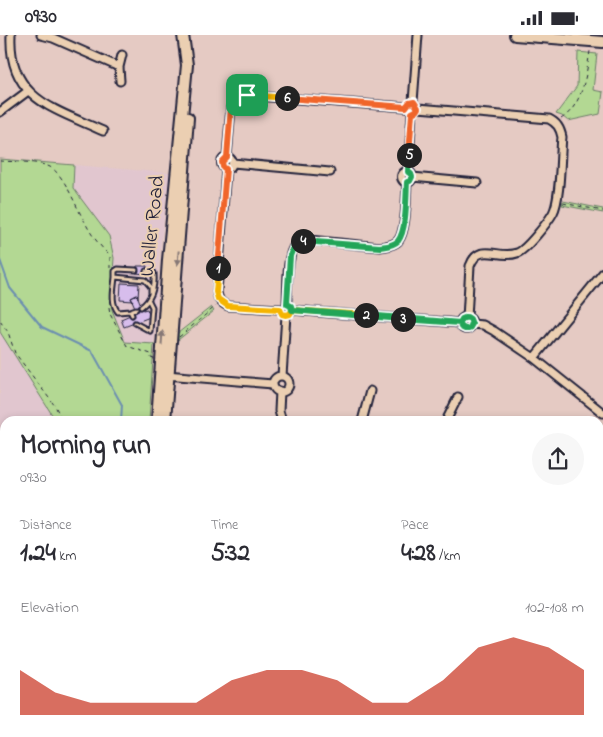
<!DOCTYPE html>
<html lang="en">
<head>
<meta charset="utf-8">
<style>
  body { margin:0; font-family:"Indie Flower",sans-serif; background:#f7f7f7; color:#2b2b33; height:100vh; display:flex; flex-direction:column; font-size:19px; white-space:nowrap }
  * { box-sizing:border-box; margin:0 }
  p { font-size:16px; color:#7c7c81 }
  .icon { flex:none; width:28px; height:28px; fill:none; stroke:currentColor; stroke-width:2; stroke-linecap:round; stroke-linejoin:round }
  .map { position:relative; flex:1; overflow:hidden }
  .details { position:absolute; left:0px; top:381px; width:604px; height:321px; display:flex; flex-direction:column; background:#fff; border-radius:15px 15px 0 0; box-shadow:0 2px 8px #0003 }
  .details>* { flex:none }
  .pin { position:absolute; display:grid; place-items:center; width:42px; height:42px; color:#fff; margin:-21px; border-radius:10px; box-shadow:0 2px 8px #0006 }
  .km { position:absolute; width:25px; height:25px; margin:-12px; border-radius:50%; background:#222; color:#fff; font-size:14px; line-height:25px; text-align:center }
  .round { display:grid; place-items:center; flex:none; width:52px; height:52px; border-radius:26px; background:#f7f7f7 }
  .head { display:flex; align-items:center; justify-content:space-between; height:85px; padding:0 20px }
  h1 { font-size:28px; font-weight:800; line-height:38px }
  .figures { display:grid; grid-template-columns:repeat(3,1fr); gap:8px; height:85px; padding:5px 20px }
  .figures div { display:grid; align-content:center }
  .figures b { font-size:25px; font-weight:800 }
  .figures small { font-size:14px; font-weight:400 }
  .figures p { font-size:14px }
  .chart { height:140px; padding:10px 20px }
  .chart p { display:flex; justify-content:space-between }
  .chart svg { width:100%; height:90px; margin-top:5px; fill:#c8321e; opacity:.7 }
  .status { display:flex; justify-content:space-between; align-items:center; height:35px; padding:0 25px; background:#fff; direction:ltr }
  .status svg { height:14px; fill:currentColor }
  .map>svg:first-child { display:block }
  .built { fill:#e1c6cf }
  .green { fill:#b3d893; stroke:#6a7d67 }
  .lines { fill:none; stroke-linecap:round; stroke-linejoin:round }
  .stream { stroke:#6c8fb0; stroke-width:2 }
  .building { fill:#d7bdec; stroke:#22223b }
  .lane-casing { stroke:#22223b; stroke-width:7 }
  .street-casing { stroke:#22223b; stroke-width:11 }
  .secondary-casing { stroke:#22223b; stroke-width:14 }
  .path { stroke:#22223b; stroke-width:1; stroke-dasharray:4 4; stroke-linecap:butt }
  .lane { stroke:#ebcfb2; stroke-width:3 }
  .street { stroke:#ebcfb2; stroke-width:7 }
  .secondary { stroke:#ebcfb2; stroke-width:10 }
  .oneway { fill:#867876 }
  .split-1-casing { stroke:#fff; stroke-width:10 }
  .split-2-casing { stroke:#fff; stroke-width:10 }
  .split-3-casing { stroke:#fff; stroke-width:10 }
  .split-4-casing { stroke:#fff; stroke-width:10 }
  .split-5-casing { stroke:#fff; stroke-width:10 }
  .split-6-casing { stroke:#fff; stroke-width:10 }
  .split-7-casing { stroke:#fff; stroke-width:10 }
  .split-1 { stroke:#f0652b; stroke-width:6 }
  .split-2 { stroke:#f5b400; stroke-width:6 }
  .split-3 { stroke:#22a559; stroke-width:6 }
  .split-4 { stroke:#22a559; stroke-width:6 }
  .split-5 { stroke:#22a559; stroke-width:6 }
  .split-6 { stroke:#f0652b; stroke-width:6 }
  .split-7 { stroke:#f5b400; stroke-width:6 }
  .labels { text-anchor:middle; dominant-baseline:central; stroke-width:4; stroke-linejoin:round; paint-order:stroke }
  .street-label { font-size:21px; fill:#22223b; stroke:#ebcfb2 }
</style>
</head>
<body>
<div class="status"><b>09:30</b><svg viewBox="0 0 49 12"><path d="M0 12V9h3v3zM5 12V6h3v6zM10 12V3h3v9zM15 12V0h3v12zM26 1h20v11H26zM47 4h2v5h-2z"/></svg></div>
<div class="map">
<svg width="603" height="702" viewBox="0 0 603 702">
  <rect width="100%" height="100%" fill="#e5cac3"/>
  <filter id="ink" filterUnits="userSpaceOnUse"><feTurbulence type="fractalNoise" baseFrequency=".02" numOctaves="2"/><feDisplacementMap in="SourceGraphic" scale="10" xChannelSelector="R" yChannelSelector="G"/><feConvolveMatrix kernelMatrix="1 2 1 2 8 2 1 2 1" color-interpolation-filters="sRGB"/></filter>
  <g filter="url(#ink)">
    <!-- built -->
    <path class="built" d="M74 130 170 138 159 222 154 309 125 307 112 275 111 267 114 224 73 153Z
      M0 297 56 386H5V691L0 694Z
      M29 698H217L219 702H22Z"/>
    <!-- green -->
    <path class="green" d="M578 17 597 19 593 55 603 57 600 79 568 86 562 81 556 79 577 51Z
      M0 124 74 130 73 153 109 201 114 223 111 267 112 275 125 307 154 309 149 386H56L0 297Z
      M563 166 603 174V178L562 170Z
      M211 272 214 276 178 305V298Z
      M0 420H5V456L0 455Z
      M603 492V702H239L238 698H599V499Z
      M102 698H200L201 702H103Z"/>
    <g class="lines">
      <!-- stream -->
      <path class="stream" d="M0 225 10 253 42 292 92 316 122 370 121 386
        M599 543 603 536
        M280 698 283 702
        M484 702 488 698"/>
    </g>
    <!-- building -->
    <path class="building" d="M137 231H147L146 239 136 238Z
      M121 248 139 249 138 263 137 260 131 263 133 266 120 265Z
      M137 260 143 275 147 274 150 282 124 292 121 284 137 277 131 263Z"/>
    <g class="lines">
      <!-- lane casing -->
      <g class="lane-casing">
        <path id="lane" d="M115 242V236L118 234 136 235
          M141 272C152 264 155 251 154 238L146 236
          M130 276 118 277C110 267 114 254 115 242L145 245 151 252V258
          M132 280 130 276 136 274
          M135 288 150 296 152 272 149 266"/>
      </g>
      <!-- street casing -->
      <g class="street-casing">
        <path id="street" d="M11 0C8 64 55 74 103 96
          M41 0 53 3 119 32
          M120 46 119 32 122 20
          M413 67 418 0
          M418 73 549 84C557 88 560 93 562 102 560 120 561 163 553 178 548 187 526 215 517 218 499 225 479 206 470 231L467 283
          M0 77 28 56
          M227 122 231 72 233 66 241 60 406 72
          M221.5 128a5.5 5.5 0 1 1 11 0a5.5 5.5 0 1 1-11 0Z
          M233 128 330 137
          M226 134 217 257C218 265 221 268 228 271L280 274
          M401.5 142a5.5 5.5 0 1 1 11 0a5.5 5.5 0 1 1-11 0Z
          M408 137 412 78
          M412 142 477 148
          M287 269C288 255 286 221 295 210 298 206 304 206 309 205L380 212C386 211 393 211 398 206 407 195 406 161 407 147
          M292 275 460 288
          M460 288a6 6 0 1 1 12 0a6 6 0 1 1-12 0Z
          M472 289 483 290 494 296 534 323 603 378
          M534 323 603 238
          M166 340 273 349
          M282 341 286 280
          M273 349a8 8 0 1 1 16 0a8 8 0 1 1-16 0Z
          M280 356 279 376 282 386
          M362 386 370 356
          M446 386 458 362
          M599 412 603 407
          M4 702 12 698"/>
      </g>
      <!-- secondary casing -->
      <g class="secondary-casing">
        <path id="secondary" d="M515 0 603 7
          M157 386 168 225 187 30 183 0
          M165 386 188 83
          M228 698 229 702"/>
      </g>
      <!-- path -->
      <path class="path" d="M561 84C583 70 586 40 590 16
        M0 126C14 127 38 126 50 132 65 140 76 173 85 187 91 200 100 211 110 221V233
        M563 168 603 176
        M109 272 110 279 127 311 151 319V323L154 324
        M0 286 8 297 15 318 55 371 63 386
        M179 302 216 271
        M323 698 324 702"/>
      <!-- lane -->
      <use href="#lane" class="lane"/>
      <!-- street -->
      <use href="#street" class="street"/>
      <!-- secondary -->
      <use href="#secondary" class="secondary"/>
    </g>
    <!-- one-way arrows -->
    <defs><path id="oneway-solid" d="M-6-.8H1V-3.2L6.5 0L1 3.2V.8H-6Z" transform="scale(1.25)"/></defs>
    <g class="oneway">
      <use href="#oneway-solid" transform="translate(178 223) rotate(95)"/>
      <use href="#oneway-solid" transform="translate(162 303) rotate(-86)"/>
    </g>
  </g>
  <g class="lines" filter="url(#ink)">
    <!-- split-1 casing -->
    <g class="split-1-casing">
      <path id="split-1" d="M218 233 226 134 223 132 222 127 227 122 231 72 237 62 247 60"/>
    </g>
    <!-- split-2 casing -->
    <g class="split-2-casing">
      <path id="split-2" d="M218 233 216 257 218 264 228 271 280 274 282 279 286 280 290 279 292 275 366 280"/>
    </g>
    <!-- split-3 casing -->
    <g class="split-3-casing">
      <path id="split-3" d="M366 280 460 288 462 284 467 282 470 284 472 289 469 294H465L461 292 460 288 403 284"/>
    </g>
    <!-- split-4 casing -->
    <g class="split-4-casing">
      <path id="split-4" d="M303 206 294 211 290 221 287 269 291 271 292 275 403 284"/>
    </g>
    <!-- split-5 casing -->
    <g class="split-5-casing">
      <path id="split-5" d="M303 206 380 212C386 211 393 211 398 206 407 195 406 161 407 147L410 146 412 142 411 139 408 137 409 120"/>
    </g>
    <!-- split-6 casing -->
    <g class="split-6-casing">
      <path id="split-6" d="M287 63 406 72 409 68 414 67 418 73 416 76 412 78 409 120"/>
    </g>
    <!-- split-7 casing -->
    <g class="split-7-casing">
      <path id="split-7" d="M247 60 287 63"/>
    </g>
    <!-- split-1 -->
    <use href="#split-1" class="split-1"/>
    <!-- split-2 -->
    <use href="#split-2" class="split-2"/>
    <!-- split-3 -->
    <use href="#split-3" class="split-3"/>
    <!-- split-4 -->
    <use href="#split-4" class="split-4"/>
    <!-- split-5 -->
    <use href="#split-5" class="split-5"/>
    <!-- split-6 -->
    <use href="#split-6" class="split-6"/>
    <!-- split-7 -->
    <use href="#split-7" class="split-7"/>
  </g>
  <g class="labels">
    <!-- street labels -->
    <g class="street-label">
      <text transform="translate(153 191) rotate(-84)">Waller Road</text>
    </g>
  </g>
</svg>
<div class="pin" style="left:247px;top:60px;background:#1e9e55"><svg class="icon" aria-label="arrive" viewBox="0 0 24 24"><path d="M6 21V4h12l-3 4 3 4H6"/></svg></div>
<b class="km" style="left:218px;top:233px">1</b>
<b class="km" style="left:366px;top:280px">2</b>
<b class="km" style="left:403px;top:284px">3</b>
<b class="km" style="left:303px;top:206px">4</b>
<b class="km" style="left:409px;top:120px">5</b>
<b class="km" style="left:287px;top:63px">6</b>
<section class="details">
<div class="head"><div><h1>Morning run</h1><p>09:30</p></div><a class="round"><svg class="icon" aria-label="share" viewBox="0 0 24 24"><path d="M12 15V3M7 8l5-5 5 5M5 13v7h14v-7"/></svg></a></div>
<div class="figures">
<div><p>Distance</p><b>1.24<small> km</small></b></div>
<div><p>Time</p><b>5:32</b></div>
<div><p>Pace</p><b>4:28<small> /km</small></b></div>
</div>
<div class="chart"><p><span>Elevation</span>102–108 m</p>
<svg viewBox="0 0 160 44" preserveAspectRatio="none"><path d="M0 44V22L10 33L20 38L30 38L40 38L50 38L60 27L70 22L80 22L90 27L100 38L110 38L120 27L130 11L140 6L150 11L160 22V44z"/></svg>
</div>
</section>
</div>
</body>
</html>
